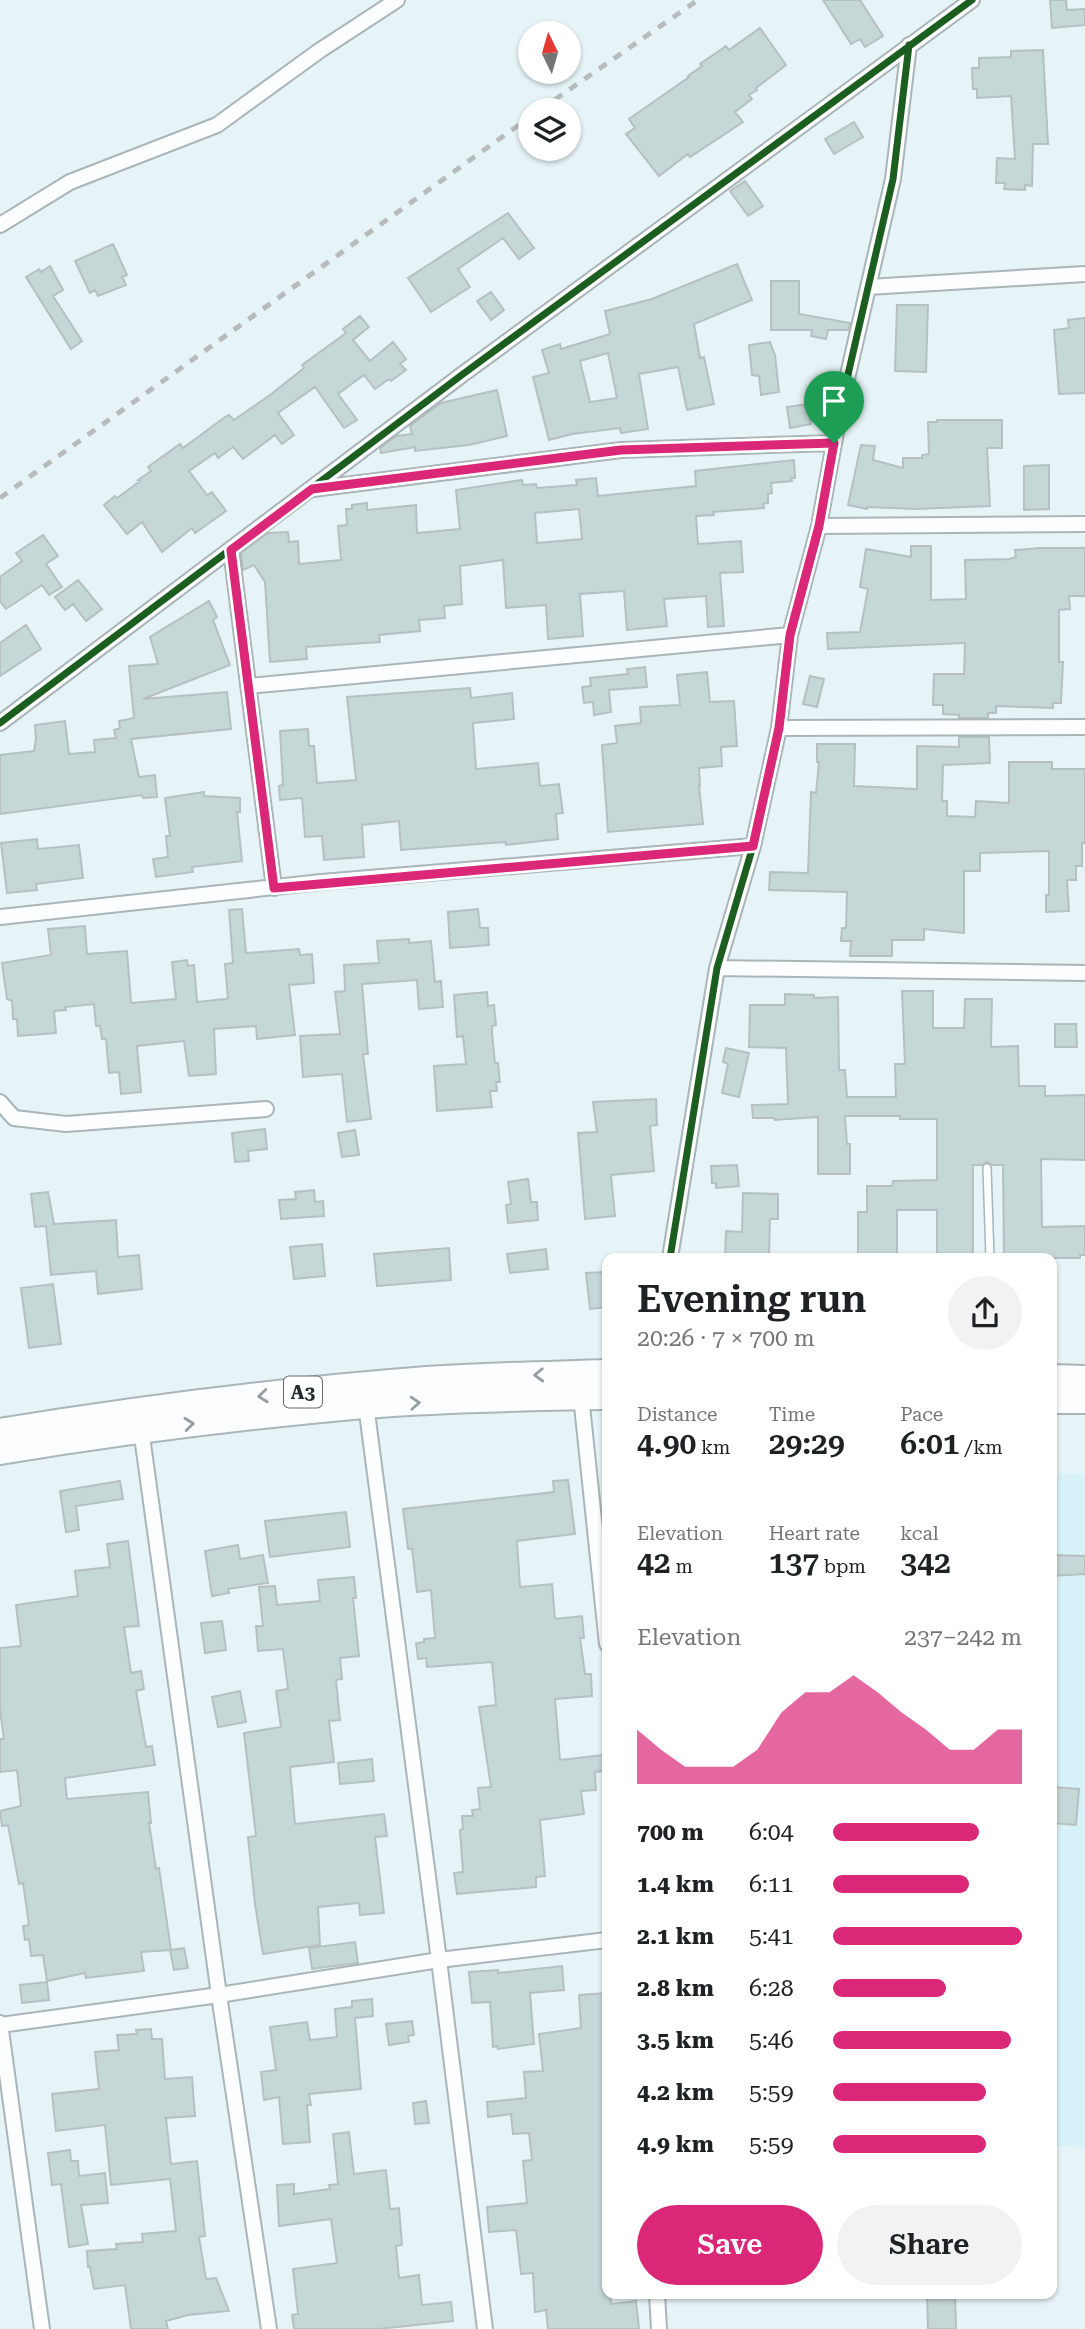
<!DOCTYPE html>
<html lang="en">
<head>
<meta charset="utf-8">
<style>
  body { margin:0; font-family:"Roboto Serif",serif; background:#f2f2f2; color:#202124; height:100vh; display:flex; flex-direction:column; font-size:26px; white-space:nowrap }
  * { box-sizing:border-box; margin:0 }
  p { font-size:23px; color:#757577 }
  .icon { flex:none; width:38px; height:38px; fill:none; stroke:currentColor; stroke-width:2; stroke-linecap:round; stroke-linejoin:round }
  .map { position:relative; flex:1; overflow:hidden }
  .sheet { position:absolute; left:602px; top:1253px; width:455px; height:1046px; display:flex; flex-direction:column; background:#fff; border-radius:14px; box-shadow:0 2px 5px #0004 }
  .sheet>* { flex:none }
  .needle { width:46px; rotate:355deg }
  .fabs { position:absolute; left:518px; top:21px; display:grid; gap:14px }
  .fabs a { display:grid; place-items:center; width:63px; height:63px; border-radius:50%; background:#fff; box-shadow:0 2px 5px #0004; font-size:35px }
  .pin { position:absolute; display:grid; place-items:center; width:60px; height:60px; color:#fff; margin:-72px -30px; border-radius:50% 50% 50% 0; rotate:-45deg; box-shadow:0 0 7px #0007 }
  .pin .icon { rotate:45deg }
  .round { display:grid; place-items:center; flex:none; width:74px; height:74px; border-radius:37px; background:#f2f2f2 }
  .head { display:flex; align-items:center; justify-content:space-between; height:119px; padding:0 35px }
  h1 { font-size:38px; font-weight:600; line-height:52px }
  .metrics { display:grid; grid-template-columns:repeat(3,1fr); gap:10px; height:119px; padding:7px 35px }
  .metrics div { display:grid; align-content:center }
  .metrics b { font-size:30px; font-weight:600 }
  .metrics small { font-size:19px; font-weight:400 }
  .metrics p { font-size:19px }
  .chart { height:196px; padding:14px 35px }
  .chart p { display:flex; justify-content:space-between }
  .chart svg { width:100%; height:126px; margin-top:7px; fill:#db2777; opacity:.7 }
  .primary-button { display:flex; gap:14px; margin-top:auto; padding:14px 35px }
  .primary-button a { flex:1; height:80px; border-radius:42px; background:#db2777; color:#fff; font-size:28px; font-weight:600; line-height:80px; text-align:center }
  .primary-button a+a { background:#f2f2f2; color:#202124 }
  ul { padding:0 35px; list-style:none; font-size:23px }
  li { display:grid; grid-template-columns:112px 84px 1fr; align-items:center; height:52px }
  li i { height:18px; border-radius:9px; background:#db2777 }
  .map>svg:first-child { display:block }
  .built { fill:#d7f2f8 }
  .building { fill:#c5d7d7; stroke:#b6c0c1; stroke-width:2; fill-rule:evenodd }
  .lines { fill:none; stroke-linecap:round; stroke-linejoin:round }
  .lane-casing { stroke:#aab5b8; stroke-width:10 }
  .street-casing { stroke:#aab5b8; stroke-width:18 }
  .highway-casing { stroke:#aab5b8; stroke-width:30 }
  .lane { stroke:#fbfdfe; stroke-width:7 }
  .street { stroke:#fbfdfe; stroke-width:14 }
  .highway { stroke:#fbfdfe; stroke-width:26 }
  .rail { stroke:#b7bbbc; stroke-width:5; stroke-dasharray:9 9; stroke-linecap:butt }
  .cycleway-casing { stroke:#fff; stroke-width:11 }
  .cycleway { stroke:#1b5e20; stroke-width:7 }
  .oneway { stroke:#989ea0 }
  .route-casing { stroke:#fff; stroke-width:14 }
  .route { stroke:#db2777; stroke-width:9 }
  .labels { text-anchor:middle; dominant-baseline:central; stroke-width:5; stroke-linejoin:round; paint-order:stroke }
  .shield { fill:#fff; stroke:#636b6d; stroke-width:2 }
  .shield-label { font-size:19px; font-weight:bold; fill:#202b2e }
</style>
</head>
<body>
<div class="map">
<svg width="1085" height="2329" viewBox="0 0 1085 2329">
  <rect width="100%" height="100%" fill="#e7f4f7"/>
  <!-- built -->
  <path class="built" d="M1052 1473 1085 1474V2147L1052 2146Z"/>
  <!-- building -->
  <path class="building" d="M823 0H860L883 36 865 47 860 39 851 44Z
    M1050 0H1066L1067 10 1085 9V25L1052 28Z
    M760 28 786 65 756 88 757 90 749 95 752 99 735 112 743 122 690 157 688 154 659 176 626 134 635 128 629 119 689 77 688 76 702 66 700 64 726 46 729 50Z
    M1043 50 1048 144H1033L1032 186 1025 185V190L1004 189 1005 183H996L997 158 1015 159 1011 96 977 98V89H973L972 68H979V58L1011 57V51Z
    M854 122 863 137 834 154 825 139Z
    M745 181 763 206 748 216 730 191Z
    M508 213 534 248 519 259 503 238 458 269 470 287 431 312 408 278Z
    M113 244 127 275 122 277 126 285 98 296 95 290 90 293 75 261Z
    M737 264 752 300 694 324 700 358 704 357 714 404 687 410 678 367 639 374 648 429 621 433 620 428 572 434 549 440 533 377 549 373 542 350 560 344 561 349 610 334 605 311 652 299ZM608 353 617 398 590 402 580 361Z
    M50 266 63 290 53 296 82 341 71 349 26 277 39 269 41 272Z
    M771 281H799V314L850 323 848 330H828L826 339 811 336 812 330H771Z
    M491 292 504 310 491 320 477 301Z
    M897 305H928L926 372 895 371Z
    M360 316 369 327 353 340 370 361 393 342 406 359 400 364 406 370 391 381 389 379 375 389 364 375 338 394 357 420 344 428 315 387 278 413 294 435 282 444 275 435 243 459 233 447 218 458 215 453 189 471 207 495 212 492 226 511 195 533 192 528 162 552 142 522 127 534 104 505 115 496 117 498 140 481 138 480 151 471 148 467 180 444 183 448 225 417 229 415 234 420 270 395 304 368 302 365 346 333 343 329Z
    M1085 318V393L1059 394 1054 330 1069 328 1068 320Z
    M770 342 775 355 779 392 761 395 759 376 752 375 749 345Z
    M497 390 507 436 469 445 415 451V447L381 453 380 448 396 436 412 434 410 426 441 403Z
    M808 404 811 424 790 428 787 407Z
    M937 420H1002V448H987L990 506 916 509 867 507V509L848 505 861 445 875 446 873 460 903 468V458H922V455L929 454 928 422H937Z
    M794 460 795 478H791L792 481 771 483 772 493 768 494V503L763 504 764 508 713 512 714 515 696 516 698 544 741 541 743 572 720 573 724 626 708 627 706 596 664 599 667 626 627 630 624 591 580 594 583 636 548 639 546 605 506 608 503 560 460 566 462 604 444 606 445 618 419 620 420 631 379 635 380 642 306 647 307 659 270 662 265 582 254 565 243 570 241 553 268 533 288 532 289 542 298 541 299 564 341 560 338 526 347 525 346 509H352V505L367 503V510L416 505 417 533 460 529 456 490 522 480 523 485 536 484 537 488 577 485 576 480 596 478 598 496 696 486 695 471ZM579 509 582 539 537 543 535 513Z
    M1049 465V509L1024 510V466Z
    M43 535 58 556 46 564 62 587 49 595 42 585 6 609 0 601V577L22 561 16 553Z
    M911 546H931V600L966 599 965 560 1009 559 1016 557 1015 550 1040 548H1085V596H1069L1070 609 1059 610V662H1063L1061 703H1053V708L996 706V713H988V718H959V715L943 714V705H933L934 674H964L965 643 828 649 827 633 860 632 868 589 860 587 866 549 911 557Z
    M78 580 102 609 86 621 73 604 65 610 55 597Z
    M209 601 217 617 213 620 230 665 143 699 227 692 231 729 131 739 139 777 155 775 157 797 143 798 142 795 0 814V755L34 751 36 739 35 725 65 721 69 754 95 752 94 740 116 738 114 730 120 728 119 721 134 718 129 666 158 664 150 637Z
    M26 625 41 649 0 676V643Z
    M645 667 647 687 609 690 611 712 594 715 593 702 584 703 582 687 591 686 590 678 628 674 627 669Z
    M707 672 710 702 734 701 737 746 721 747 722 766 699 768 700 786H699L703 824 608 832 602 745 617 743 615 726 641 723 640 707 680 705 677 675Z
    M810 676 824 679 817 707 803 704Z
    M470 688 471 698 512 693 514 719 473 723 476 769 538 763 540 786 559 784 563 813 556 814 558 839 506 845 505 842 401 850 399 821 362 825 364 857 324 860 322 836 305 837 302 798 280 800 279 786 283 785 280 731 308 729 309 746H314L317 783 356 780 347 697Z
    M959 737H989L990 763 943 765 942 801H947V816L975 817 976 801 1009 803V762H1052V769H1085V843H1082V866H1076V880H1067L1069 911 1046 912V895H1049V851L980 853V871H964V933L924 929V940H892V956H850L851 941H841L842 928H846L847 892 769 890 770 872 808 873 811 792 816 793 819 762H817V744H855L854 786 917 789V746L959 747Z
    M204 792V796L240 798V812H237L242 861 192 867 193 872 156 877 153 859 168 857 166 836H170L165 798Z
    M37 839 38 849 79 845 83 878 36 884 37 890 7 893 1 843Z
    M242 909 246 953 299 949 300 955 312 954 314 983 289 985 295 1035 257 1039 256 1026 214 1029 216 1074 189 1076 184 1041 137 1046 141 1092 121 1094 119 1072 109 1073 106 1039H102L100 1026H96L94 1004 65 1007 66 1010 54 1011 56 1033 18 1036 17 1019H13L12 1001 7 999 2 963 51 955 48 929 85 926 87 954 127 951 131 1003 176 999 172 962 187 960 188 966 194 965 197 1002 225 999 228 998 225 964 233 963 229 910Z
    M478 909 480 928H488L489 945 450 948 448 912Z
    M409 939V943L431 941 435 982 441 981 443 1007 419 1009 417 980 362 984 368 1054H363L371 1119 347 1122 342 1074 303 1077 300 1036 340 1034 335 992 345 991 344 965 379 963 377 941Z
    M902 991H933V1028H964L965 999H992L991 1047 1018 1046 1019 1086H1045V1096L1085 1095V1160L1041 1159 1042 1227 1085 1226V1255H1080V1258H1004L1003 1165H992L987 1162 982 1165H973V1258H937V1210H897V1258H858V1212H867V1186H892L893 1181 937 1180V1119H900V1116H845L847 1144H850V1174H818V1117L775 1120 774 1118H753L752 1105 788 1104 786 1048 749 1047 750 1005H785V994L814 995V998L838 997 839 1070H845L847 1097H896L895 1064H905Z
    M487 992 488 1006 494 1005 496 1025 492 1026V1033L495 1063H498L500 1082H496L497 1091H490L492 1107 437 1111 434 1066 466 1064 463 1036 457 1037 454 995Z
    M1055 1024H1076L1077 1047H1055Z
    M726 1048 749 1053 739 1097 722 1093 728 1064 723 1062Z
    M656 1099 657 1125 650 1126 654 1171 611 1175 615 1216 585 1219 578 1133 597 1132 593 1102Z
    M265 1129 267 1149 248 1151 249 1161 235 1162 232 1133Z
    M355 1130 359 1155 342 1157 338 1133Z
    M737 1165 739 1186 716 1188V1183H712L711 1166Z
    M528 1179 531 1202H537L538 1220 508 1223 506 1205 511 1204 508 1182Z
    M314 1190 315 1202 323 1201 324 1216 281 1219 279 1200 296 1199 295 1192Z
    M48 1192 54 1224 116 1220 118 1257 139 1255 142 1289 98 1294 96 1271 51 1275 46 1226 35 1227 31 1194Z
    M743 1193 778 1194V1219H770L769 1258H725L726 1231 742 1232Z
    M322 1244 325 1276 294 1279 290 1247Z
    M449 1248 451 1280 377 1286 374 1254Z
    M546 1249 548 1269 510 1273 507 1254Z
    M603 1272 607 1307 590 1309 586 1273Z
    M53 1284 61 1344 29 1348 21 1288Z
    M568 1480 575 1534 517 1541 520 1587 552 1584 555 1619 582 1616 584 1638H580L585 1674H591L592 1696 555 1699 560 1760 603 1755 604 1771 595 1772 596 1790 581 1791 584 1814 540 1820 545 1876 536 1877V1887L457 1894 454 1873 463 1872 460 1830 463 1829 462 1816H473L472 1810 480 1809 478 1788 491 1787 479 1707 496 1705 492 1662 427 1667 426 1658 418 1659 416 1643 424 1642V1639L435 1638 431 1590 417 1592 412 1549H408L403 1509 554 1492 553 1481Z
    M120 1481 123 1499 76 1506 79 1530 66 1532 60 1491Z
    M346 1512 350 1547 270 1557 265 1521Z
    M128 1541 139 1626 124 1627 131 1673 141 1671 144 1689 136 1691 146 1747 152 1746 155 1765 65 1778 67 1799 148 1792 151 1823H149L156 1869 159 1868 171 1950 141 1952 144 1971 86 1978 85 1973 47 1981 43 1955 31 1956 29 1939 25 1940 23 1926 29 1925 23 1883 19 1884 8 1825 2 1826 0 1811 21 1806 17 1770 0 1772V1739H4L0 1710V1648L21 1646 16 1605 78 1596 75 1571 110 1567 107 1544Z
    M238 1545 240 1559 263 1555 268 1583 228 1589 229 1593 212 1596 205 1551Z
    M1052 1555 1085 1556V1574L1052 1576Z
    M354 1577 356 1598H353L359 1656 340 1658 342 1679 336 1680 340 1720 329 1721 334 1762 290 1767 295 1824 384 1814 387 1836 375 1837 384 1913 360 1915 359 1903 318 1907 320 1945 263 1954 255 1904 248 1837 256 1836 244 1733 281 1727 276 1691 288 1689 283 1649 258 1651 256 1626H263L259 1587 275 1586 277 1605 320 1601 318 1580Z
    M222 1621 226 1650 205 1653 201 1623Z
    M240 1691 246 1722 218 1727 212 1697Z
    M372 1759 374 1781 340 1784 338 1763Z
    M1052 1787 1079 1789 1076 1825 1052 1823Z
    M355 1942 358 1963 312 1969 309 1948Z
    M184 1948 188 1968 174 1970 170 1950Z
    M562 1966 564 1990 530 1993 534 2044 498 2049 497 2046 493 2047 490 2002 472 2003 469 1972 498 1970V1973Z
    M47 1982 49 2000 22 2003 20 1985Z
    M607 1993V2294H610L611 2304 636 2301 639 2329H548L546 2310 535 2312 533 2273 521 2274 516 2230 489 2232 487 2207 527 2203 523 2161 532 2160 529 2133 513 2134 511 2114 488 2117 487 2102 526 2098 524 2072 543 2071 539 2034 581 2028 579 1995Z
    M372 1999 373 2016 355 2018 361 2089 309 2094 311 2105H307L310 2142 283 2144 279 2097 264 2100 261 2072 276 2070 270 2027 307 2022 310 2040 337 2037 335 2009 352 2007V2001Z
    M412 2021 414 2035 408 2036 409 2042 389 2045 386 2024Z
    M151 2029 152 2039H162L165 2079 192 2077 195 2116 166 2118 171 2164 197 2161 205 2236 199 2237 206 2279 216 2278 229 2311 188 2315 166 2321 168 2329H131L125 2285 94 2289 90 2267H88L87 2251 117 2249 116 2244 143 2242 142 2234 176 2231 170 2179 111 2185 105 2125 56 2131 52 2094 99 2089 95 2052 119 2050 117 2035 137 2034 136 2030Z
    M426 2101 429 2123 415 2124 413 2103Z
    M349 2132 354 2174 386 2170 390 2209 399 2208 402 2245 396 2246 399 2278 419 2275 422 2305 451 2302 453 2321 378 2329H294L292 2315 298 2314 293 2269 337 2263 331 2219 279 2226 277 2185 294 2184V2194L330 2189 329 2185 338 2184 333 2134Z
    M70 2150 71 2161H78L79 2176 105 2173 108 2203 81 2205 88 2244 69 2247 61 2184 52 2185 48 2153Z
    M927 2294H955L956 2329H928Z"/>
  <g class="lines">
    <!-- lane casing -->
    <g class="lane-casing">
      <path id="lane" d="M987 1168 990 1258"/>
    </g>
    <!-- street casing -->
    <g class="street-casing">
      <path id="street" d="M0 225 70 182 217 125 319 51 397 0
        M868 287 1085 274
        M313 489 621 450 834 443
        M819 526 1085 524
        M231 550 274 888
        M248 686 790 635
        M0 723 463 374 972 0
        M779 728 1085 727
        M0 917 321 882 753 846
        M717 968 1085 973
        M0 1102 14 1118 66 1124 266 1109
        M670 1258 717 968 753 846 779 728 790 635 819 526 841 405 893 179 909 45
        M581 1396 607 1644
        M366 1405 439 1960 485 2329
        M141 1429 219 1995 269 2329
        M0 2023 42 2329
        M0 2025 219 1995 439 1960 607 1940
        M657 2294 659 2329"/>
    </g>
    <!-- highway casing -->
    <g class="highway-casing">
      <path id="highway" d="M1052 1378 1085 1379
        M1052 1400H1085
        M0 1432C141 1409 284 1391 427 1380 487 1376 547 1375 607 1373
        M0 1451C120 1431 242 1416 363 1405 444 1399 526 1397 607 1396"/>
    </g>
    <!-- lane -->
    <use href="#lane" class="lane"/>
    <!-- street -->
    <use href="#street" class="street"/>
    <!-- highway -->
    <use href="#highway" class="highway"/>
    <!-- rail -->
    <path class="rail" d="M540 110 698 0
      M0 498 530 117"/>
    <!-- cycleway casing -->
    <g class="cycleway-casing">
      <path id="cycleway" d="M0 723 463 374 972 0
        M670 1258 717 968 753 846 779 728 790 635 819 526 841 405 893 179 909 45"/>
    </g>
    <!-- cycleway -->
    <use href="#cycleway" class="cycleway"/>
  </g>
  <!-- one-way arrows -->
  <defs><path id="oneway-chevron" d="M-2-3.5L2.5 0L-2 3.5" fill="none" stroke-width="1.6" stroke-linecap="round" stroke-linejoin="round" transform="scale(1.75)"/></defs>
  <g class="oneway">
    <use href="#oneway-chevron" transform="translate(539 1375) rotate(178)"/>
    <use href="#oneway-chevron" transform="translate(263 1396) rotate(174)"/>
    <use href="#oneway-chevron" transform="translate(415 1403) rotate(-3)"/>
    <use href="#oneway-chevron" transform="translate(189 1424) rotate(-6)"/>
  </g>
  <g class="lines">
    <!-- route casing -->
    <g class="route-casing">
      <path id="route" d="M834 443 819 526 790 635 779 728 753 846 274 888 231 550 312 489 621 450Z"/>
    </g>
    <!-- route -->
    <use href="#route" class="route"/>
  </g>
  <g class="labels">
    <!-- shield labels -->
    <rect class="shield" x="284" y="1376.5" width="38" height="31" rx="5"/>
    <g class="shield-label">
      <text x="303" y="1392">A3</text>
    </g>
  </g>
</svg>
<div class="fabs">
<a><svg class="needle" viewBox="-14 -14 28 28"><path d="M0-13l5 13h-10z" fill="#e53935"/><path d="M0 13l5-13h-10z" fill="#757577"/></svg></a>
<a><svg class="icon" aria-label="layers" viewBox="0 0 24 24"><path d="M12 4l9 5-9 5-9-5zM3 14l9 5 9-5"/></svg></a>
</div>
<div class="pin" style="left:834px;top:443px;background:#1e9e55"><svg class="icon" aria-label="arrive" viewBox="0 0 24 24"><path d="M6 21V4h12l-3 4 3 4H6"/></svg></div>
<section class="sheet">
<div class="head"><div><h1>Evening run</h1><p>20:26 · 7 × 700 m</p></div><a class="round"><svg class="icon" aria-label="share" viewBox="0 0 24 24"><path d="M12 15V3M7 8l5-5 5 5M5 13v7h14v-7"/></svg></a></div>
<div class="metrics">
<div><p>Distance</p><b>4.90<small> km</small></b></div>
<div><p>Time</p><b>29:29</b></div>
<div><p>Pace</p><b>6:01<small> /km</small></b></div>
</div>
<div class="metrics">
<div><p>Elevation</p><b>42<small> m</small></b></div>
<div><p>Heart rate</p><b>137<small> bpm</small></b></div>
<div><p>kcal</p><b>342</b></div>
</div>
<div class="chart"><p><span>Elevation</span>237–242 m</p>
<svg viewBox="0 0 160 44" preserveAspectRatio="none"><path d="M0 44V25L10 32L20 38L30 38L40 38L50 32L60 19L70 12L80 12L90 6L100 12L110 19L120 25L130 32L140 32L150 25L160 25V44z"/></svg>
</div>
<ul>
<li><b>700 m</b>6:04<i style="width:77%"></i></li>
<li><b>1.4 km</b>6:11<i style="width:72%"></i></li>
<li><b>2.1 km</b>5:41<i style="width:100%"></i></li>
<li><b>2.8 km</b>6:28<i style="width:60%"></i></li>
<li><b>3.5 km</b>5:46<i style="width:94%"></i></li>
<li><b>4.2 km</b>5:59<i style="width:81%"></i></li>
<li><b>4.9 km</b>5:59<i style="width:81%"></i></li>
</ul>
<div class="primary-button"><a>Save</a><a>Share</a></div>
</section>
</div>
</body>
</html>
